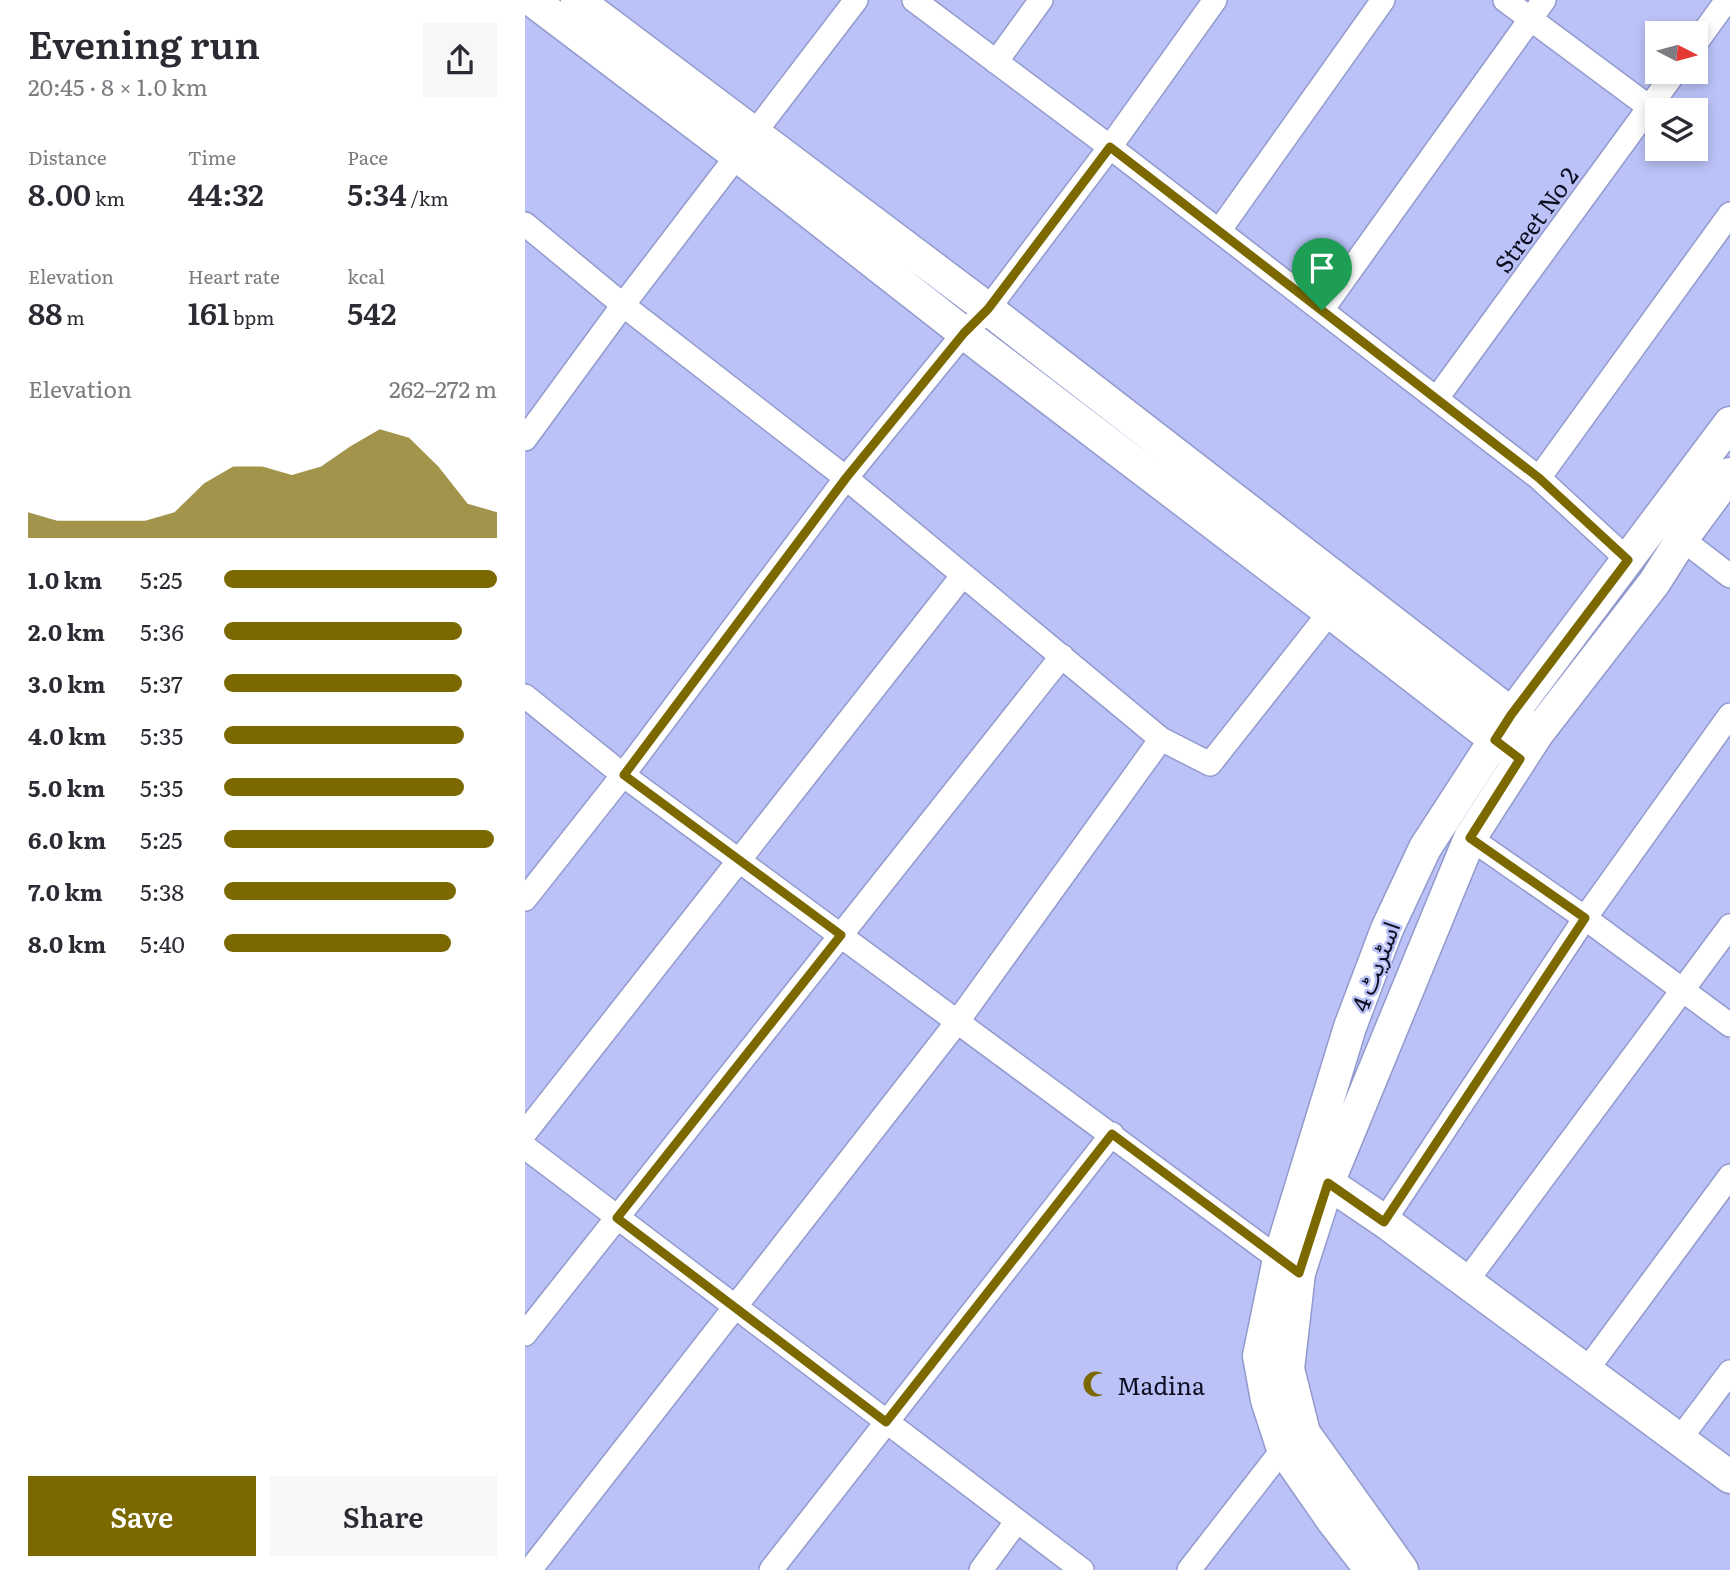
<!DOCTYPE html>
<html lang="en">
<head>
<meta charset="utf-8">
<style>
  body { margin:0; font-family:Literata,"Noto Sans Arabic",serif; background:#f7f7f7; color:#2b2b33; height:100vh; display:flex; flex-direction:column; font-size:26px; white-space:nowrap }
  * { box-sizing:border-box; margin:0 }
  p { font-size:23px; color:#7c7c81 }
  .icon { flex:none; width:38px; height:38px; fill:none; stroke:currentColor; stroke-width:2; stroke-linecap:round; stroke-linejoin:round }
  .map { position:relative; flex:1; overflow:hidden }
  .drawer { display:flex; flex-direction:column; background:#fff; width:525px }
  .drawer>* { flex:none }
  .needle { width:46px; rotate:96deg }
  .fabs { position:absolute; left:1120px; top:21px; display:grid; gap:14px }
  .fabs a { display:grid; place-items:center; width:63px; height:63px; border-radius:0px; background:#fff; box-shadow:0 4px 10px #0003; font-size:35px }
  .pin { position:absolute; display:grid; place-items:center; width:60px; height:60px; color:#fff; margin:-72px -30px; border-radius:50% 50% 50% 0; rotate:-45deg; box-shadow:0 0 7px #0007 }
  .pin .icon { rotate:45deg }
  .round { display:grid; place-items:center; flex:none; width:74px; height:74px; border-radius:0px; background:#f7f7f7 }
  .overview { display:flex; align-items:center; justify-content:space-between; height:119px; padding:0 28px }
  h1 { font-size:38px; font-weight:600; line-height:52px }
  .stats { display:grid; grid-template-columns:repeat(3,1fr); gap:10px; height:119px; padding:7px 28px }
  .stats div { display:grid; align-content:center }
  .stats b { font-size:30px; font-weight:600 }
  .stats small { font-size:19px; font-weight:400 }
  .stats p { font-size:19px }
  .chart { height:196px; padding:14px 28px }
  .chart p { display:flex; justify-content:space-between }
  .chart svg { width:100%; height:126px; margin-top:7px; fill:#7b6900; opacity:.7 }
  .cta { display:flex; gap:14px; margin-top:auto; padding:14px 28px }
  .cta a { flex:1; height:80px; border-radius:0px; background:#7b6900; color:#fff; font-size:28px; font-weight:600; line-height:80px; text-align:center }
  .cta a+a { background:#f7f7f7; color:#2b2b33 }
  ul { padding:0 28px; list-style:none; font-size:23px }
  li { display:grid; grid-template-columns:112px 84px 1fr; align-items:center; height:52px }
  li i { height:18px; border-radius:9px; background:#7b6900 }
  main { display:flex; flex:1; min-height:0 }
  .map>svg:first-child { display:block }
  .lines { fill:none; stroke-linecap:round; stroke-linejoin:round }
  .street-casing { stroke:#929acd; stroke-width:26 }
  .secondary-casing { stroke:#929acd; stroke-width:35 }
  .street { stroke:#fff; stroke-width:23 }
  .secondary { stroke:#fff; stroke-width:32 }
  .route-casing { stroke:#fff; stroke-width:14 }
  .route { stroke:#7b6900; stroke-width:9 }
  .labels { text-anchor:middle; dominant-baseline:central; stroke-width:5; stroke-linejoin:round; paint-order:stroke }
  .street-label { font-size:24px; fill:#0e1022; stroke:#bac2f7 }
  .poi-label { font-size:24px; fill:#0e1022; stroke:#bac2f7; text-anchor:start }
</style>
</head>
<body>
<main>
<section class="drawer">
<div class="overview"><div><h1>Evening run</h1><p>20:45 · 8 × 1.0 km</p></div><a class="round"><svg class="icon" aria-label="share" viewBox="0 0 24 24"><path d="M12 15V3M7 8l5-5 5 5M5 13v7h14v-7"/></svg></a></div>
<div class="stats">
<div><p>Distance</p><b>8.00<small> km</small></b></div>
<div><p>Time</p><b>44:32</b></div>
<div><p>Pace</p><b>5:34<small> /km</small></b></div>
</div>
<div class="stats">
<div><p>Elevation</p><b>88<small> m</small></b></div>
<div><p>Heart rate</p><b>161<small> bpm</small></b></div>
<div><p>kcal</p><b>542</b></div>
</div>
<div class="chart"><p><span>Elevation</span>262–272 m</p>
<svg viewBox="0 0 160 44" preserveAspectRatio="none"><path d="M0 44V35L10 38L20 38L30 38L40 38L50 35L60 25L70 19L80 19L90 22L100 19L110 12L120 6L130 9L140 19L150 32L160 35V44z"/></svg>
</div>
<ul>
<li><b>1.0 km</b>5:25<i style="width:100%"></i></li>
<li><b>2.0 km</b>5:36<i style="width:87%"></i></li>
<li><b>3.0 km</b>5:37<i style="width:87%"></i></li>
<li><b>4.0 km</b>5:35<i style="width:88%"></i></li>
<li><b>5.0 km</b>5:35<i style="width:88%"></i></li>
<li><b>6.0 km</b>5:25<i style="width:99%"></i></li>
<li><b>7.0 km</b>5:38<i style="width:85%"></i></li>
<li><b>8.0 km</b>5:40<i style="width:83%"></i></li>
</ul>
<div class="cta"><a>Save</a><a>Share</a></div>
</section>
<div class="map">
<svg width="1205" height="1570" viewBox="0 0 1205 1570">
  <rect width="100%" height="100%" fill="#bac2f7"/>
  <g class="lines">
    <!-- street casing -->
    <g class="street-casing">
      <path id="street" d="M389 0 585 147 1014 478 1103 560
        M980 0 1124 107
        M1171 43 1202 0
        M471 62 516 0
        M0 224 98 305 321 478 636 739 685 764 805 612
        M694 231 858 0
        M797 310 1019 0
        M912 398 1150 72
        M0 439 98 305 331 0
        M1014 478 1205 214
        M1157 539 1205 576
        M0 696 98 775 766 1268
        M945 838 1060 918 1205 1025
        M0 899 98 775 321 478 439 333 463 309 585 147 690 0
        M0 1133 438 575
        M0 1147 557 1570
        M859 1221 1060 918 1205 715
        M941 1282 1205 926
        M0 1334 537 656
        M1061 1371 1205 1176
        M1154 1440 1205 1372
        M5 1570 433 1021 636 739
        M246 1570 587 1134
        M456 1570 492 1521
        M664 1570 758 1449"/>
    </g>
    <!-- secondary casing -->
    <g class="secondary-casing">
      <path id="secondary" d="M7 0 213 156 439 333 805 612 986 752
        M52 0 463 309 1002 726
        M803 1183 859 1221 1205 1477
        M846 1570 808 1521 758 1449 742 1400 734 1356 754 1259 825 1027 862 929 900 848 986 715 1205 423
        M877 1570 779 1433 763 1369 774 1273 803 1183 945 838 1012 734 1129 583 1157 539 1205 474"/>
    </g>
    <!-- street -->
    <use href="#street" class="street"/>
    <!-- secondary -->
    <use href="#secondary" class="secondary"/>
  </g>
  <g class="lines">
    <!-- route casing -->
    <g class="route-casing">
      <path id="route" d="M585 147 1014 478 1103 560 986 715 970 740 995 759 945 838 1060 918 859 1222 803 1183 774 1273 587 1134 361 1422 92 1218 316 935 99 775 321 478 439 333 463 309Z"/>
    </g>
    <!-- route -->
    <use href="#route" class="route"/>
  </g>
  <!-- icons -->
  <defs>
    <g id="mosque-bare" transform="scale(2.1)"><path d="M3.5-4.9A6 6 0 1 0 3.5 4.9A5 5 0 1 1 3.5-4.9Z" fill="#7b6900" stroke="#bac2f7" stroke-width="2.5" paint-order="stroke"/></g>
  </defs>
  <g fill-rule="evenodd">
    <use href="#mosque-bare" x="571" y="1384"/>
  </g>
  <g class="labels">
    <!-- street labels -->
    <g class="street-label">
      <text transform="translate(1010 219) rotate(-54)">Street No 2</text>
      <text transform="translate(849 966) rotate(-69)">اسٹریٹ 4</text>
    </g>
    <!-- poi labels -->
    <g class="poi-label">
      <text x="592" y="1384">Madina</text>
    </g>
  </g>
</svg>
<div class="fabs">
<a><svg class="needle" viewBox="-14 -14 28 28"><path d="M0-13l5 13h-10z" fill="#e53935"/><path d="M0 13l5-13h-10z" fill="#7c7c81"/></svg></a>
<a><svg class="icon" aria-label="layers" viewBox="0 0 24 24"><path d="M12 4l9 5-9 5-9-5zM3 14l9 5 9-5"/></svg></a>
</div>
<div class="pin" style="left:797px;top:310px;background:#1e9e55"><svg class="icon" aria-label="arrive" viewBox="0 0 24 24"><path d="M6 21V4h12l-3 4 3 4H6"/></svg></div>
</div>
</main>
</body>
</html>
